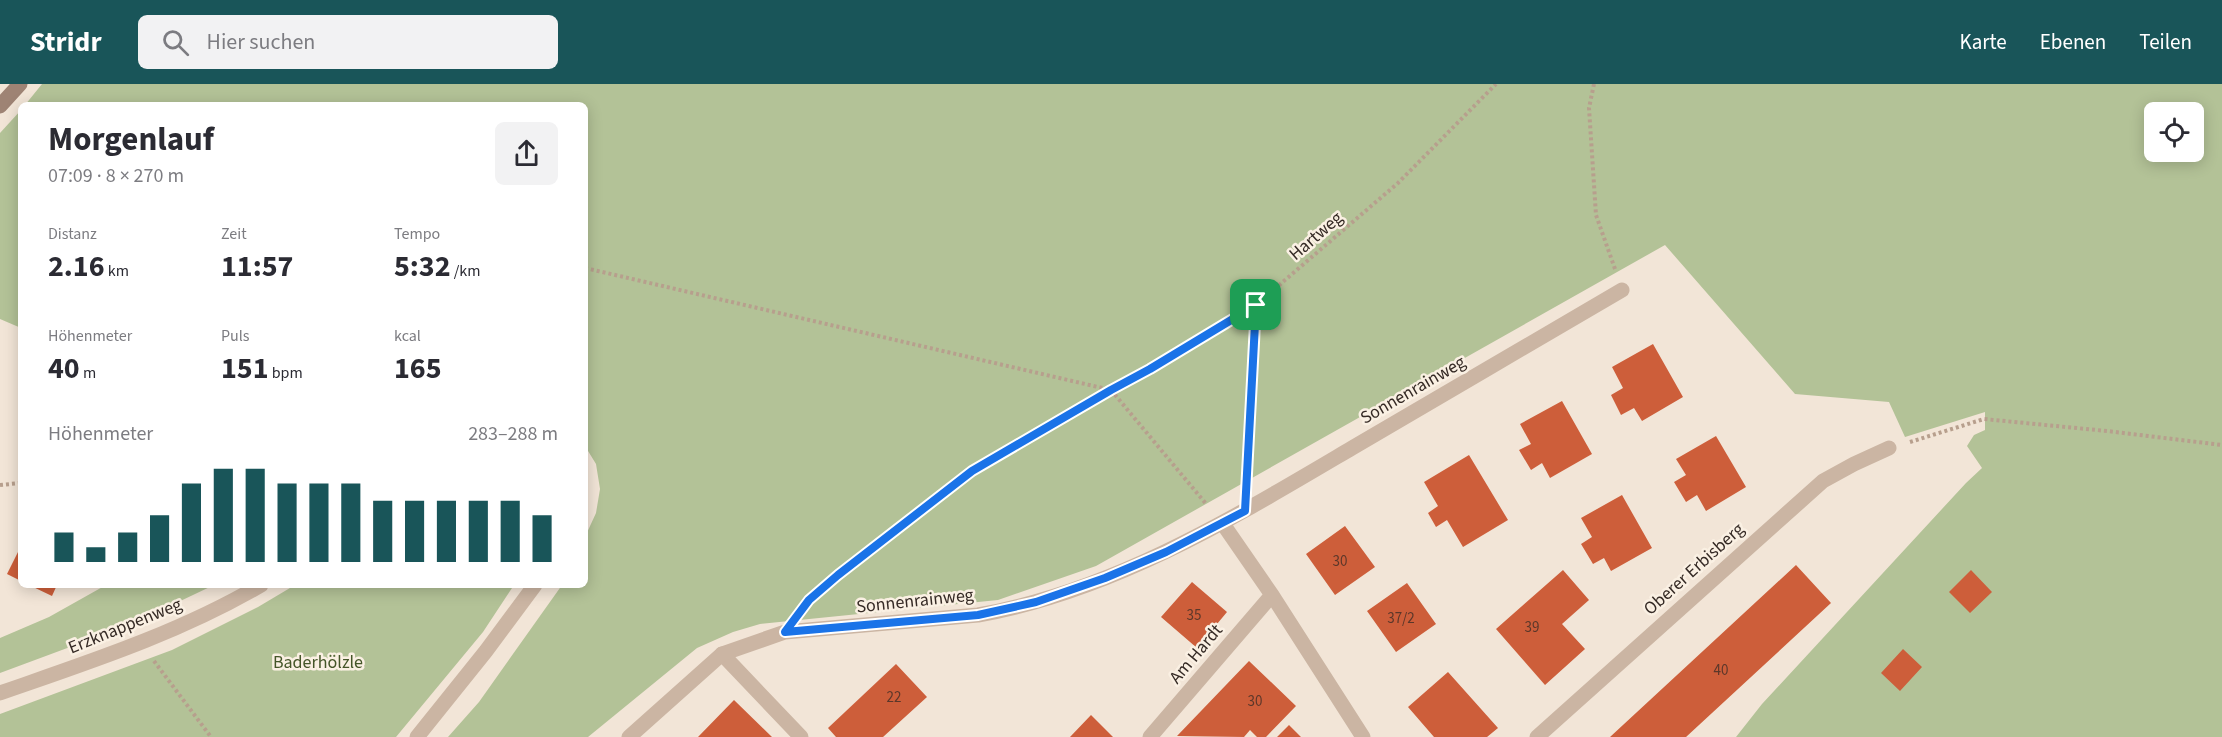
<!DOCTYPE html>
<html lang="de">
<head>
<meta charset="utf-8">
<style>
  body { margin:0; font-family:"Source Sans 3",sans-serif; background:#f2f2f3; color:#2b2b33; height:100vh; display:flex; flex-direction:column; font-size:22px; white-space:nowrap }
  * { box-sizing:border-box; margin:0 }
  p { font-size:20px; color:#7c7c81 }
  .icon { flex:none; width:33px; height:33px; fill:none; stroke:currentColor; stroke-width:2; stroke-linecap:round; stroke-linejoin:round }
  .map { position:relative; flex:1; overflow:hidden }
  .drawer { position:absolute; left:18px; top:18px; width:570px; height:486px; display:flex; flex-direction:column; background:#fff; border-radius:9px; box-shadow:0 3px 15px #0003 }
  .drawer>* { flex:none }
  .fabs { position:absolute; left:2144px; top:18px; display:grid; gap:12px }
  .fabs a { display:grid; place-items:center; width:60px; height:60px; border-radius:9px; background:#fff; box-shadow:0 3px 15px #0003; font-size:30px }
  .pin { position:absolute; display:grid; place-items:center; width:51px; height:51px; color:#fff; margin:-26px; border-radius:12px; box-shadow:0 3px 9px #0006 }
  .round { display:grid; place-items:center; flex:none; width:63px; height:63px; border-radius:9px; background:#f2f2f3 }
  .head { display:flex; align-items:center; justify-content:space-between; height:102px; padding:0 30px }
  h1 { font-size:33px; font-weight:700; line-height:45px }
  .metrics { display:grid; grid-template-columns:repeat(3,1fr); gap:9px; height:102px; padding:6px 30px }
  .metrics div { display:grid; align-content:center }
  .metrics b { font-size:30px; font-weight:700 }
  .metrics small { font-size:16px; font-weight:400 }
  .metrics p { font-size:16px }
  .chart { height:168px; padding:12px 30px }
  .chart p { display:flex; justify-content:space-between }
  .chart svg { width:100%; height:108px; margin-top:6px; stroke:#195559; stroke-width:6 }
  header { display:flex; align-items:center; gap:36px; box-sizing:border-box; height:84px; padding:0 30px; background:#195559; color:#fff }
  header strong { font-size:28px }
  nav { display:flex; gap:33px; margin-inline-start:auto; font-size:21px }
  .search { width:420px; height:54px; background:#f2f2f3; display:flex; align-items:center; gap:15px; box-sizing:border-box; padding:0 21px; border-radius:9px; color:#7c7c81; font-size:22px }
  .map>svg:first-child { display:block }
  .green { fill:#b3c297; fill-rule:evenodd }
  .building { fill:#cd5e3a }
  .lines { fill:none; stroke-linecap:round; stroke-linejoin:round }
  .path { stroke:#b79f8d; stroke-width:4; stroke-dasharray:3 3; stroke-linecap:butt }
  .service { stroke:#cbb5a3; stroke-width:15 }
  .minor { stroke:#cbb5a3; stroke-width:15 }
  .secondary { stroke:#9e8374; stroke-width:15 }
  .route-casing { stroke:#fff; stroke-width:12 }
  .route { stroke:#1a73e8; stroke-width:8 }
  .labels { text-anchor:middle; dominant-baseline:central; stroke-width:5; stroke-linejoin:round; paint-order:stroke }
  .number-label { font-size:15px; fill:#5b372a }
  .street-label { font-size:18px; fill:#352a25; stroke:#faf0e3 }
  .park-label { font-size:18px; fill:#445528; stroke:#faf0e3 }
</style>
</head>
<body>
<header>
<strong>Stridr</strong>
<div class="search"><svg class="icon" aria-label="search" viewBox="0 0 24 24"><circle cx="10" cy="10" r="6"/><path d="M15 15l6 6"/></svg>Hier suchen</div>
<nav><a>Karte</a><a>Ebenen</a><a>Teilen</a></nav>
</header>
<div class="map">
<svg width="2222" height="653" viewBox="0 0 2222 653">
  <rect width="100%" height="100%" fill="#f2e5d7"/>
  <!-- green -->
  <path class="green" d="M42 0H2222V653H1736L1762 620 1966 399 1982 384 1967 362 1974 351 1985 346V328L1905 353 1889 318 1795 310 1665 161 1096 482 998 516 760 540 733 548 697 564 588 653H448L479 618 562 501H585V453L596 429 600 405 596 380 585 362V21H25ZM2154 28H2193V68H2154Z
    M21 26V244L0 235V49Z
    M106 501H214L132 540 0 589V554L49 533Z
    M295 501H514L483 548 396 653H0V630L172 566 258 523Z"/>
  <!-- building -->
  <path class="building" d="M1653 260 1683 313 1642 337 1634 324 1621 331 1611 311 1623 304 1612 283Z
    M1562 317 1592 370 1550 394 1542 379 1531 386 1519 366 1531 360 1520 340Z
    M1716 352 1746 403 1706 427 1697 411 1686 418 1674 398 1686 391 1676 375Z
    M1469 371 1508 436 1463 463 1447 436 1436 443 1428 429 1438 422 1424 398Z
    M1622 411 1652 464 1611 487 1604 474 1593 480 1581 460 1592 453 1581 434Z
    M1345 442 1375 483 1335 511 1306 470Z
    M21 462V497L7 490Z
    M1796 481 1831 519 1686 653H1610Z
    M1563 486 1589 516 1562 540 1585 565 1545 601 1496 545Z
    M1971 486 1992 508 1970 529 1949 508Z
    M1192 498 1227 528 1197 564 1161 533Z
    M1407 499 1436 540 1396 568 1367 527Z
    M29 501H57L52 512Z
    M1903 565 1922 583 1900 607 1881 589Z
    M1249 577 1296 622 1266 653H1257L1250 646 1244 653 1177 652Z
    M896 580 927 613 883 653H836L828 644Z
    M1448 588 1498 644 1487 653H1434L1408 623Z
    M734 616 772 653H698Z
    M1091 631 1113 653H1070Z
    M1289 641 1301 653H1277Z"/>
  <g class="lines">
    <!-- path -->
    <path class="path" d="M1594 0 1589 24 1596 131 1615 185
      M585 184 1111 306 1207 421
      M1910 358 1984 335 2107 347 2222 361
      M1247 400 1256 222
      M0 401 21 399
      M804 524 838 491 972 387 1111 306 1150 285 1256 221 1398 99 1496 0
      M154 577 211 653"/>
    <!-- service -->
    <path class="service" d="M722 570 801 653"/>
    <!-- minor -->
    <path class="minor" d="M1223 440 1272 511 1363 653
      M0 609C89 578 179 549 261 501
      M417 653 486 567 535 501
      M629 653 722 570 785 548 978 531C1114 507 1235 433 1352 364 1442 311 1532 259 1622 206
      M1150 653 1272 511
      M1537 653 1823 397 1854 380 1889 364"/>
    <!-- secondary -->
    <path class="secondary" d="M0 22 20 0"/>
  </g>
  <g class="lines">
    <!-- route casing -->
    <g class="route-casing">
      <path id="route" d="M1256 221 1245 427 1166 468 1105 494 1036 518 978 531 785 548 809 516 838 491 972 387 1111 306 1150 285Z"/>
    </g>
    <!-- route -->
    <use href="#route" class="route"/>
  </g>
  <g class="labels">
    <!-- number labels -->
    <g class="number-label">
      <text x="1340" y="477">30</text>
      <text x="1194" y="531">35</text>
      <text x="1401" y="534">37/2</text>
      <text x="1532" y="543">39</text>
      <text x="1721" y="586">40</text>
      <text x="894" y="613">22</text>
      <text x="1255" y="617">30</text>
    </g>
    <!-- street labels -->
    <g class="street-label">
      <text transform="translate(1316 152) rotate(-41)">Hartweg</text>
      <text transform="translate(1413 306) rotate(-30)">Sonnenrainweg</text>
      <text transform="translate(1694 485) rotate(-42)">Oberer Erbisberg</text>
      <text transform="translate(915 517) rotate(-6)">Sonnenrainweg</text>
      <text transform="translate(125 542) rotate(-22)">Erzknappenweg</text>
      <text transform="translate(1196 570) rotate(-50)">Am Hardt</text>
    </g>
    <!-- park labels -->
    <g class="park-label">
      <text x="318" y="578">Baderhölzle</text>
    </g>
  </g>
</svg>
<div class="fabs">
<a><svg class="icon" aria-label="locate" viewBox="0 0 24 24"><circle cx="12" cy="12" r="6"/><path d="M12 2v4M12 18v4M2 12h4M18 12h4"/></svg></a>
</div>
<div class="pin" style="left:1256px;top:221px;background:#1e9e55"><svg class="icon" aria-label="arrive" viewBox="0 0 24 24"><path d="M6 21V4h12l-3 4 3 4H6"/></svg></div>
<section class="drawer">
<div class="head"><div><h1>Morgenlauf</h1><p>07:09 · 8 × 270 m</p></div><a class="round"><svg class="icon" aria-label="share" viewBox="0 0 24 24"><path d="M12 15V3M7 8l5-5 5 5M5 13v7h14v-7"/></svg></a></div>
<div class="metrics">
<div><p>Distanz</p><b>2.16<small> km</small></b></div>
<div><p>Zeit</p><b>11:57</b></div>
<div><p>Tempo</p><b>5:32<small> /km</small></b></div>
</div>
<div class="metrics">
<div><p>Höhenmeter</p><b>40<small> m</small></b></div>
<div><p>Puls</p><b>151<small> bpm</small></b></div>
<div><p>kcal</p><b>165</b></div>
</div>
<div class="chart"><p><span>Höhenmeter</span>283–288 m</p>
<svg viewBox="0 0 160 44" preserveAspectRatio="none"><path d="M5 44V32M15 44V38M25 44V32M35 44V25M45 44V12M55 44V6M65 44V6M75 44V12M85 44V12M95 44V12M105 44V19M115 44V19M125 44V19M135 44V19M145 44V19M155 44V25"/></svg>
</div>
</section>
</div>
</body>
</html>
